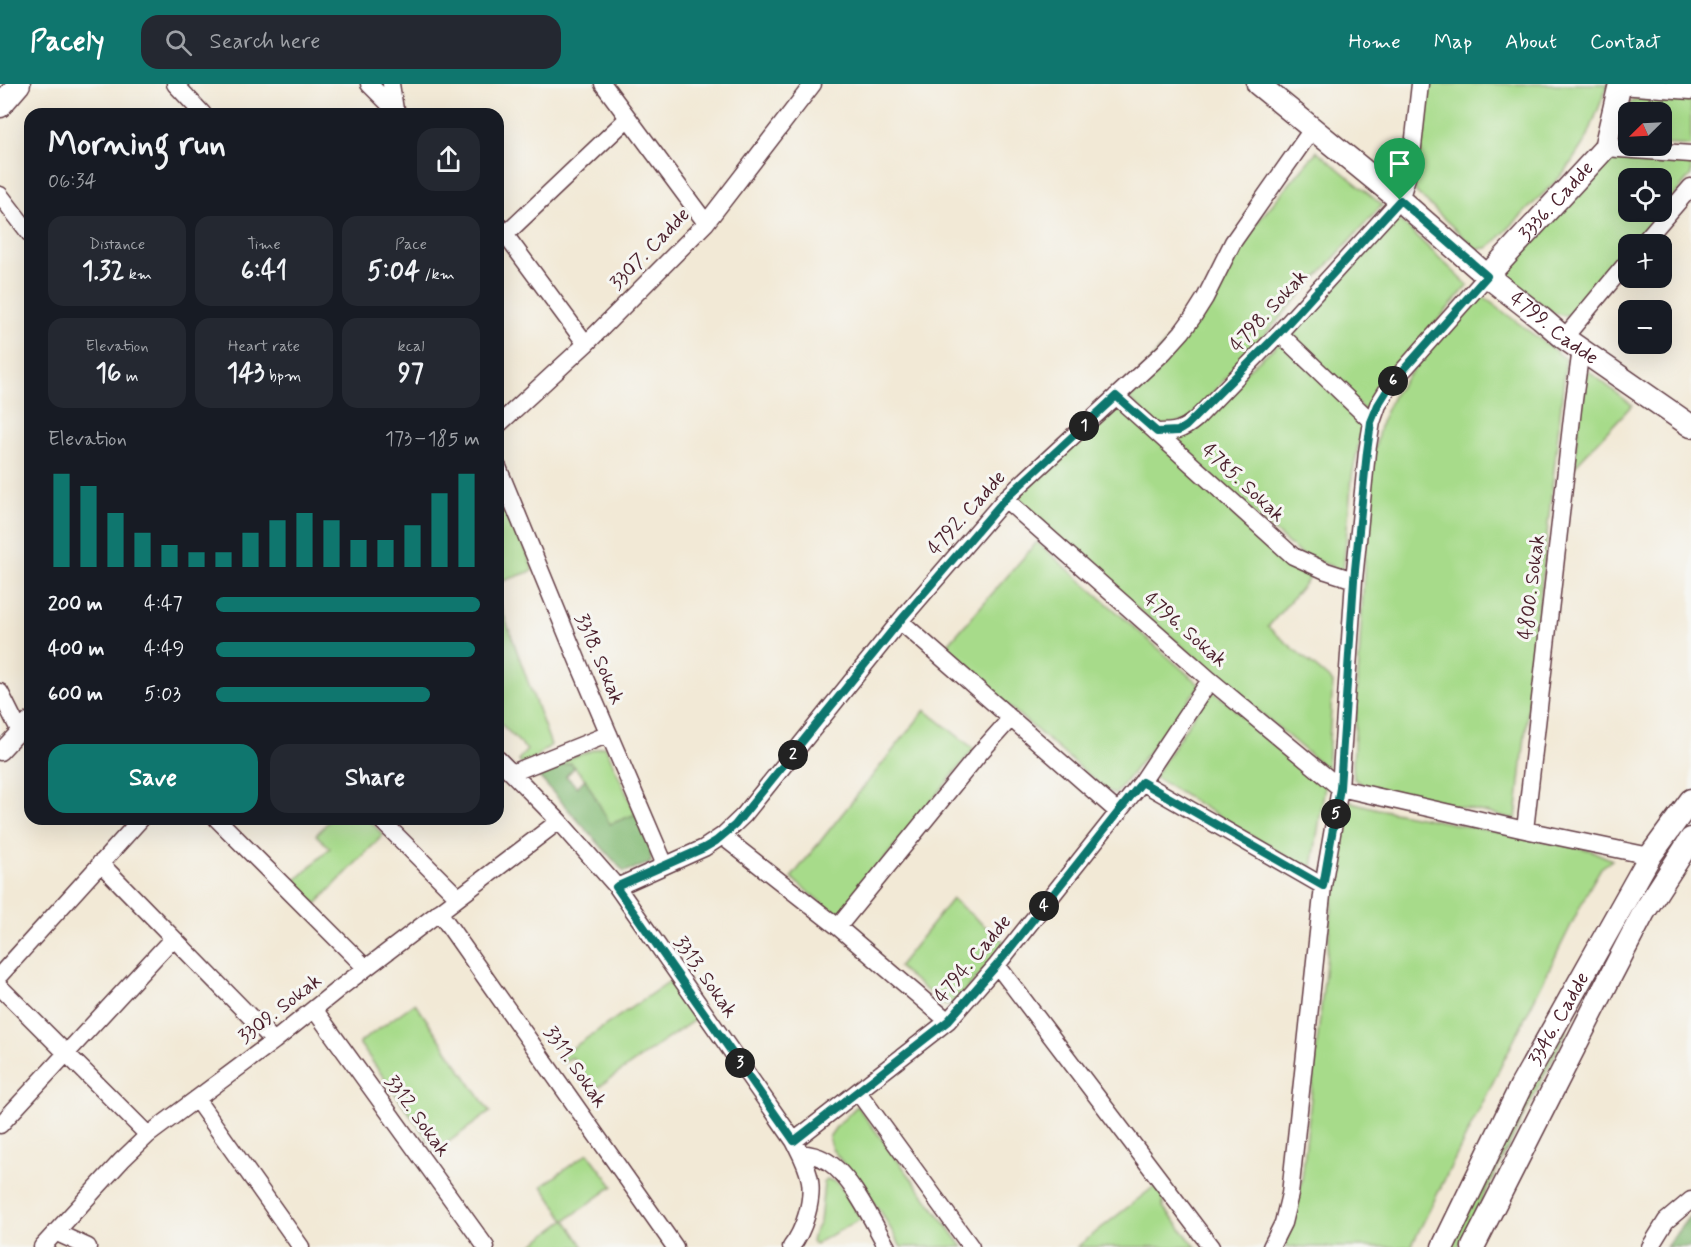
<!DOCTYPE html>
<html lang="en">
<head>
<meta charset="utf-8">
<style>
  body { margin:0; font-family:Mynerve,sans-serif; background:#242831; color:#f1f3f6; height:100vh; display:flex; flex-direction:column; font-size:22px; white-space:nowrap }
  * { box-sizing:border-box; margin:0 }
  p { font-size:20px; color:#9ea1a6 }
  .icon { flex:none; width:33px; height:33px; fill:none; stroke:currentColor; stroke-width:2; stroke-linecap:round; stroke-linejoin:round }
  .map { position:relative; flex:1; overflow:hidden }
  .panel { position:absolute; left:24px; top:24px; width:480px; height:717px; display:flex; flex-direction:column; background:#171b24; border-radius:18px; box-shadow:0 6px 24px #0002 }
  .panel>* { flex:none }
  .needle { width:39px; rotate:246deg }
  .fabs { position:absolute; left:1618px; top:18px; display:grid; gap:12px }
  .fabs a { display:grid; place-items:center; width:54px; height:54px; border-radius:12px; background:#171b24; box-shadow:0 6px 24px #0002; font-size:30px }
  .pin { position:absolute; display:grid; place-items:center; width:51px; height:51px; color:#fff; margin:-62px -26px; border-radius:50% 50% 50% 0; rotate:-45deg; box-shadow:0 0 6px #0007 }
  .pin .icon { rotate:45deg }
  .km { position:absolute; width:30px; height:30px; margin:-15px; border-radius:50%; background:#222; color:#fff; font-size:16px; line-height:30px; text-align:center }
  .round { display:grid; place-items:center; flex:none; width:63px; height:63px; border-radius:18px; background:#242831 }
  .summary { display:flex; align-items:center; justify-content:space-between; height:102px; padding:0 24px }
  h1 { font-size:33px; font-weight:700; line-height:45px }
  .metrics { display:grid; grid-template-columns:repeat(3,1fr); gap:9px; height:102px; padding:6px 24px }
  .metrics div { display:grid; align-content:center; border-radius:15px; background:#242831; text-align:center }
  .metrics b { font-size:26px; font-weight:700 }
  .metrics small { font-size:16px; font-weight:400 }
  .metrics p { font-size:16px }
  .chart { height:168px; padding:12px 24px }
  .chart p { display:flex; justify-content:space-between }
  .chart svg { width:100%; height:108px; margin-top:6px; stroke:#0f766e; stroke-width:6 }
  .cta { display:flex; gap:12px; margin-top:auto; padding:12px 24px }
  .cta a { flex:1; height:69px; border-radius:18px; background:#0f766e; color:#fff; font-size:24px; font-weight:700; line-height:69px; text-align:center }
  .cta a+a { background:#242831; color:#f1f3f6 }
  ul { padding:0 24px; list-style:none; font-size:20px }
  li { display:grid; grid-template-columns:96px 72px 1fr; align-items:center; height:45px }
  li i { height:15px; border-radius:8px; background:#0f766e }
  header { display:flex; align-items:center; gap:36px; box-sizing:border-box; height:84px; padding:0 30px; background:#0f766e; color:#fff }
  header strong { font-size:28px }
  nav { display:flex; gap:33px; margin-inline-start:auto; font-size:21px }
  .search { width:420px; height:54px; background:#242831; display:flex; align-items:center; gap:15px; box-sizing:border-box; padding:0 21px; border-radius:18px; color:#9ea1a6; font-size:22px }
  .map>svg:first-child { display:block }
  .green { fill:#a7db8a; stroke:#787d5a; stroke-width:1.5 }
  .forest { fill:#85bb76; stroke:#686d50; stroke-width:1.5 }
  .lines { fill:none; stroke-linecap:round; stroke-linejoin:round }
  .street-casing { stroke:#633d45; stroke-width:19 }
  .secondary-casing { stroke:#633d45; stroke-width:25 }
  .street { stroke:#fff; stroke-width:16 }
  .secondary { stroke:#fff; stroke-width:22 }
  .route-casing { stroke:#fff; stroke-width:12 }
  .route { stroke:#0f766e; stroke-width:8 }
  .labels { text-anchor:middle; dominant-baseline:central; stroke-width:6; stroke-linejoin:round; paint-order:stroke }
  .street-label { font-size:20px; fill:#4a1f2b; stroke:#f6f6f2 }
</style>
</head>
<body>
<header>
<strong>Pacely</strong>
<div class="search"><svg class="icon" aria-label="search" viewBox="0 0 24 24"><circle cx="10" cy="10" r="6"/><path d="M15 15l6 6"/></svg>Search here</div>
<nav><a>Home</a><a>Map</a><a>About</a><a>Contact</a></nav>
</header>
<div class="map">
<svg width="1691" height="1163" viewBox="0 0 1691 1163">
  <rect width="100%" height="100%" fill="#f6f6f2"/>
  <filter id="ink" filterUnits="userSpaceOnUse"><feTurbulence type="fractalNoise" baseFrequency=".0167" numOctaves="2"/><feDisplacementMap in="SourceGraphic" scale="12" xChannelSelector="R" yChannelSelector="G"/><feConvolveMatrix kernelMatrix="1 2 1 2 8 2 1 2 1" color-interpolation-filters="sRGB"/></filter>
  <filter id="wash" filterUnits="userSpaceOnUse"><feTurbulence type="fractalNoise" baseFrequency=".008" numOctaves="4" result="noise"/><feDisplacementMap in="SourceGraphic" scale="24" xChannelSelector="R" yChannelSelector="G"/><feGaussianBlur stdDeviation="1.35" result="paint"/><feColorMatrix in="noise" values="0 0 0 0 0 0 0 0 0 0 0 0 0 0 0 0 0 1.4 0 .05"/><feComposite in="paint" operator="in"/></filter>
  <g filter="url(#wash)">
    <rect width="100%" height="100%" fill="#f2e9d6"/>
    <!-- green -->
    <path class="green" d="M1427 0H1608L1587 54 1565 88 1496 157 1487 164 1476 165 1416 108 1413 100Z
      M1641 14 1691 17V62L1662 60V28H1629V56L1625 55 1619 46C1624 29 1623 20 1641 14Z
      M1317 67 1382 121 1187 337 1158 342 1123 309 1225 188 1255 141Z
      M1612 71 1691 77V91L1662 127V94H1629V128H1661L1635 160H1629V168L1583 225 1571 231H1561L1552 228 1507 196 1506 189 1512 180Z
      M1394 131 1468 201 1374 311 1367 329 1286 249Z
      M1481 211 1566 275 1516 735 1367 703 1354 695 1353 681 1370 385 1381 338 1394 310 1458 228Z
      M1286 259 1364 335 1352 392 1343 487 1299 469 1168 354 1278 260Z
      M1586 285 1632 321 1573 384Z
      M1117 317 1244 439 1313 490 1268 543 1333 598 1327 685 1060 459 1016 413Z
      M498 397 532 482V487L498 499Z
      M1037 458 1200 601 1115 711 1105 705 943 566Z
      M498 515 551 661 532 676 522 680 518 676 527 666 498 637Z
      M1211 605 1325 702 1312 783 1307 781 1298 780 1154 693Z
      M925 626 974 665 838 832 791 794Z
      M605 662 636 730 610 741 585 695 571 679 563 681 560 677Z
      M1344 716 1378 725 1590 766 1612 776 1601 784 1591 801 1411 1163H1286L1285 1153 1293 1133 1302 1095Z
      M331 735H368L383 751 316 820 294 798 330 764 316 751Z
      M952 815 1007 860 963 909 952 919 944 921 898 883Z
      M670 897 697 934 594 1006 572 973 562 979 558 974Z
      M415 919 490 1028 436 1067 359 959Z
      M1562 943 1567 946 1458 1163H1450Z
      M857 1022 963 1163H901L881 1128 832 1065 829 1053 836 1043Z
      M588 1069 613 1102 566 1136 584 1163H529L565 1136 542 1102Z
      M827 1095 838 1099 861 1135 820 1157 816 1161 812 1158 814 1149 820 1138 824 1099Z
      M1156 1101 1166 1114 1163 1118V1123L1196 1163H1077Z"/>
    <!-- forest -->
    <path class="forest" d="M560 677 563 681 571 679 574 684 566 692 577 703 585 695 610 740 636 730 651 765V779L624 788 533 686Z
      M1691 1131V1163H1666L1688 1134Z"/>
  </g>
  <g filter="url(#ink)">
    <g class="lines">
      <!-- street casing -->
      <g class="street-casing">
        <path id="street" d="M175 0 203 30
          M369 0 399 30
          M391 0 395 26
          M603 0 706 139
          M1620 2 1691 7
          M1605 64 1691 70
          M0 111 30 150
          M498 141 586 260
          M506 150 628 34
          M1642 160 1691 103
          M1279 249 1372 338
          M1564 254 1629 176
          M1116 312 1293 472 1326 487 1354 496
          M498 341 586 260 706 139 813 0
          M1157 348C1175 348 1182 347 1196 335L1279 249 1400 116 1411 81 1420 0
          M498 383 581 585 665 781
          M1005 415 1210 596 1340 704 1525 746 1650 772
          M900 537 1119 729
          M0 608 20 648
          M0 668 30 636
          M498 675 559 737 617 803 794 1057C800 1069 808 1083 810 1097 813 1117 804 1147 791 1163
          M512 689 609 650
          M1142 698 1323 802
          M217 735 366 884
          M380 735 458 813
          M1525 746 1574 316 1581 265
          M722 752 838 843 948 937
          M100 779 274 957
          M617 803 704 764 722 752 744 731 900 537 1005 415 1164 268 1182 248 1193 233 1205 214 1233 158 1313 44
          M439 828 675 1163
          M838 843 978 671 1011 634
          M997 881 1211 1163
          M0 891 141 735
          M0 903 148 1051
          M314 925 486 1163
          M858 1008 971 1163
          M196 1015 301 1163
          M0 1041 173 854
          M794 1057 948 937 997 881 1142 698 1210 596
          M800 1069C808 1070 816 1071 823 1075 850 1088 872 1137 887 1163
          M55 1148 88 1163
          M42 1163 122 1076 148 1051 274 957 336 907 559 737
          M1271 1163 1283 1139 1290 1110 1323 802 1340 704 1354 496 1367 368 1372 338 1378 321 1391 300 1487 192
          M1650 1163 1666 1137 1691 1116"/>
      </g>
      <!-- secondary casing -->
      <g class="secondary-casing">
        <g id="secondary">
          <path id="s1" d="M1258 0 1400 116 1487 192 1541 234 1564 254 1691 342"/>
          <path d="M0 22 19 0"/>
          <path id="s2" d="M1487 192 1605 64 1620 0"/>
          <path id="s3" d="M1443 1163 1521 1002 1650 772 1691 716"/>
          <path d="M1473 1163 1609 895 1644 828 1691 755"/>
        </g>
      </g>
      <!-- street -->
      <use href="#street" class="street"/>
      <!-- secondary -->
      <use href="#secondary" class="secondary"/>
    </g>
  </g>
  <g class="lines" filter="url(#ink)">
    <!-- route casing -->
    <g class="route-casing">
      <path id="route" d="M1400 116 1487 192 1391 300 1378 321 1371 338 1367 368 1354 496 1340 704 1323 802 1142 698 997 881 948 937 794 1057 616 803 704 764 716 757 735 741 900 537 1005 415 1116 312 1157 348 1178 347 1186 342 1279 249Z"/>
    </g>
    <!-- route -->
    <use href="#route" class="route"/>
  </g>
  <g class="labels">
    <!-- street labels -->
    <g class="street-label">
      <text stroke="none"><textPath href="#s2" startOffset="102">3336. Cadde</textPath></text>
      <text transform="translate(650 165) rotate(-46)">3307. Cadde</text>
      <text transform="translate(1269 227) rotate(-47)">4798. Sokak</text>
      <text stroke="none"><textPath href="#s1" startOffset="384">4799. Cadde</textPath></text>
      <text transform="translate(1243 399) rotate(43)">4785. Sokak</text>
      <text transform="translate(967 429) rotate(-48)">4792. Cadde</text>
      <text transform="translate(1532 503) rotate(-83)">4800. Sokak</text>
      <text transform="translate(1185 546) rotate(41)">4796. Sokak</text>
      <text transform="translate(599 575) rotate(67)">3318. Sokak</text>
      <text transform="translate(973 875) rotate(-50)">4794. Cadde</text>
      <text transform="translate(705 893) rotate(55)">3313. Sokak</text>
      <text transform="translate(280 925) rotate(-38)">3309. Sokak</text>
      <text stroke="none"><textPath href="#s3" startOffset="256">3346. Cadde</textPath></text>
      <text transform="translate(575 983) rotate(55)">3311. Sokak</text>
      <text transform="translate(417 1032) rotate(54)">3312. Sokak</text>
    </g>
  </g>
</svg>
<div class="fabs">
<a><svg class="needle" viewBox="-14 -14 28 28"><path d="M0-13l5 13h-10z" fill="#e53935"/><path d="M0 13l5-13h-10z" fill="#9ea1a6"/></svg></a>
<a><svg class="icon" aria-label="locate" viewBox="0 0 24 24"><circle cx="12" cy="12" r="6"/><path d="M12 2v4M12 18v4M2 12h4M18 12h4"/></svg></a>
<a>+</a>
<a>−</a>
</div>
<div class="pin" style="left:1400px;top:116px;background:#1e9e55"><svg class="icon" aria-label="arrive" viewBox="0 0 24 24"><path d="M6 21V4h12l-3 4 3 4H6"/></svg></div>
<b class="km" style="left:1084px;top:342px">1</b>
<b class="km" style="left:793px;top:671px">2</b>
<b class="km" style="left:740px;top:979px">3</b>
<b class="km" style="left:1044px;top:822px">4</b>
<b class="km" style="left:1336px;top:730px">5</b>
<b class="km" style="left:1393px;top:297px">6</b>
<section class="panel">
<div class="summary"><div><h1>Morning run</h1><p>06:34</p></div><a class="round"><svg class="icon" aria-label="share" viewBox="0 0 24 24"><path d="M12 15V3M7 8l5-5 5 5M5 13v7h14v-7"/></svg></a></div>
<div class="metrics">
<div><p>Distance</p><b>1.32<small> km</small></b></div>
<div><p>Time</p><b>6:41</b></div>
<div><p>Pace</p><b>5:04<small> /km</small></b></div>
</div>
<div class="metrics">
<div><p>Elevation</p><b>16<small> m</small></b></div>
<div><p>Heart rate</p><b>143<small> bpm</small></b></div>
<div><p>kcal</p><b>97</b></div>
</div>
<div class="chart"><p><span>Elevation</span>173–185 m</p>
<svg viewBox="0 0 160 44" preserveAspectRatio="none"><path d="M5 44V6M15 44V11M25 44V22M35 44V30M45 44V35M55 44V38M65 44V38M75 44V30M85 44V25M95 44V22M105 44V25M115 44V33M125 44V33M135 44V27M145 44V14M155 44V6"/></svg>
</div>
<ul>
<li><b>200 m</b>4:47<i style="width:100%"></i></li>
<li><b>400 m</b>4:49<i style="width:98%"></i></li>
<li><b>600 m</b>5:03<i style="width:81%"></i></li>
</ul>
<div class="cta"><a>Save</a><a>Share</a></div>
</section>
</div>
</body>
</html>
